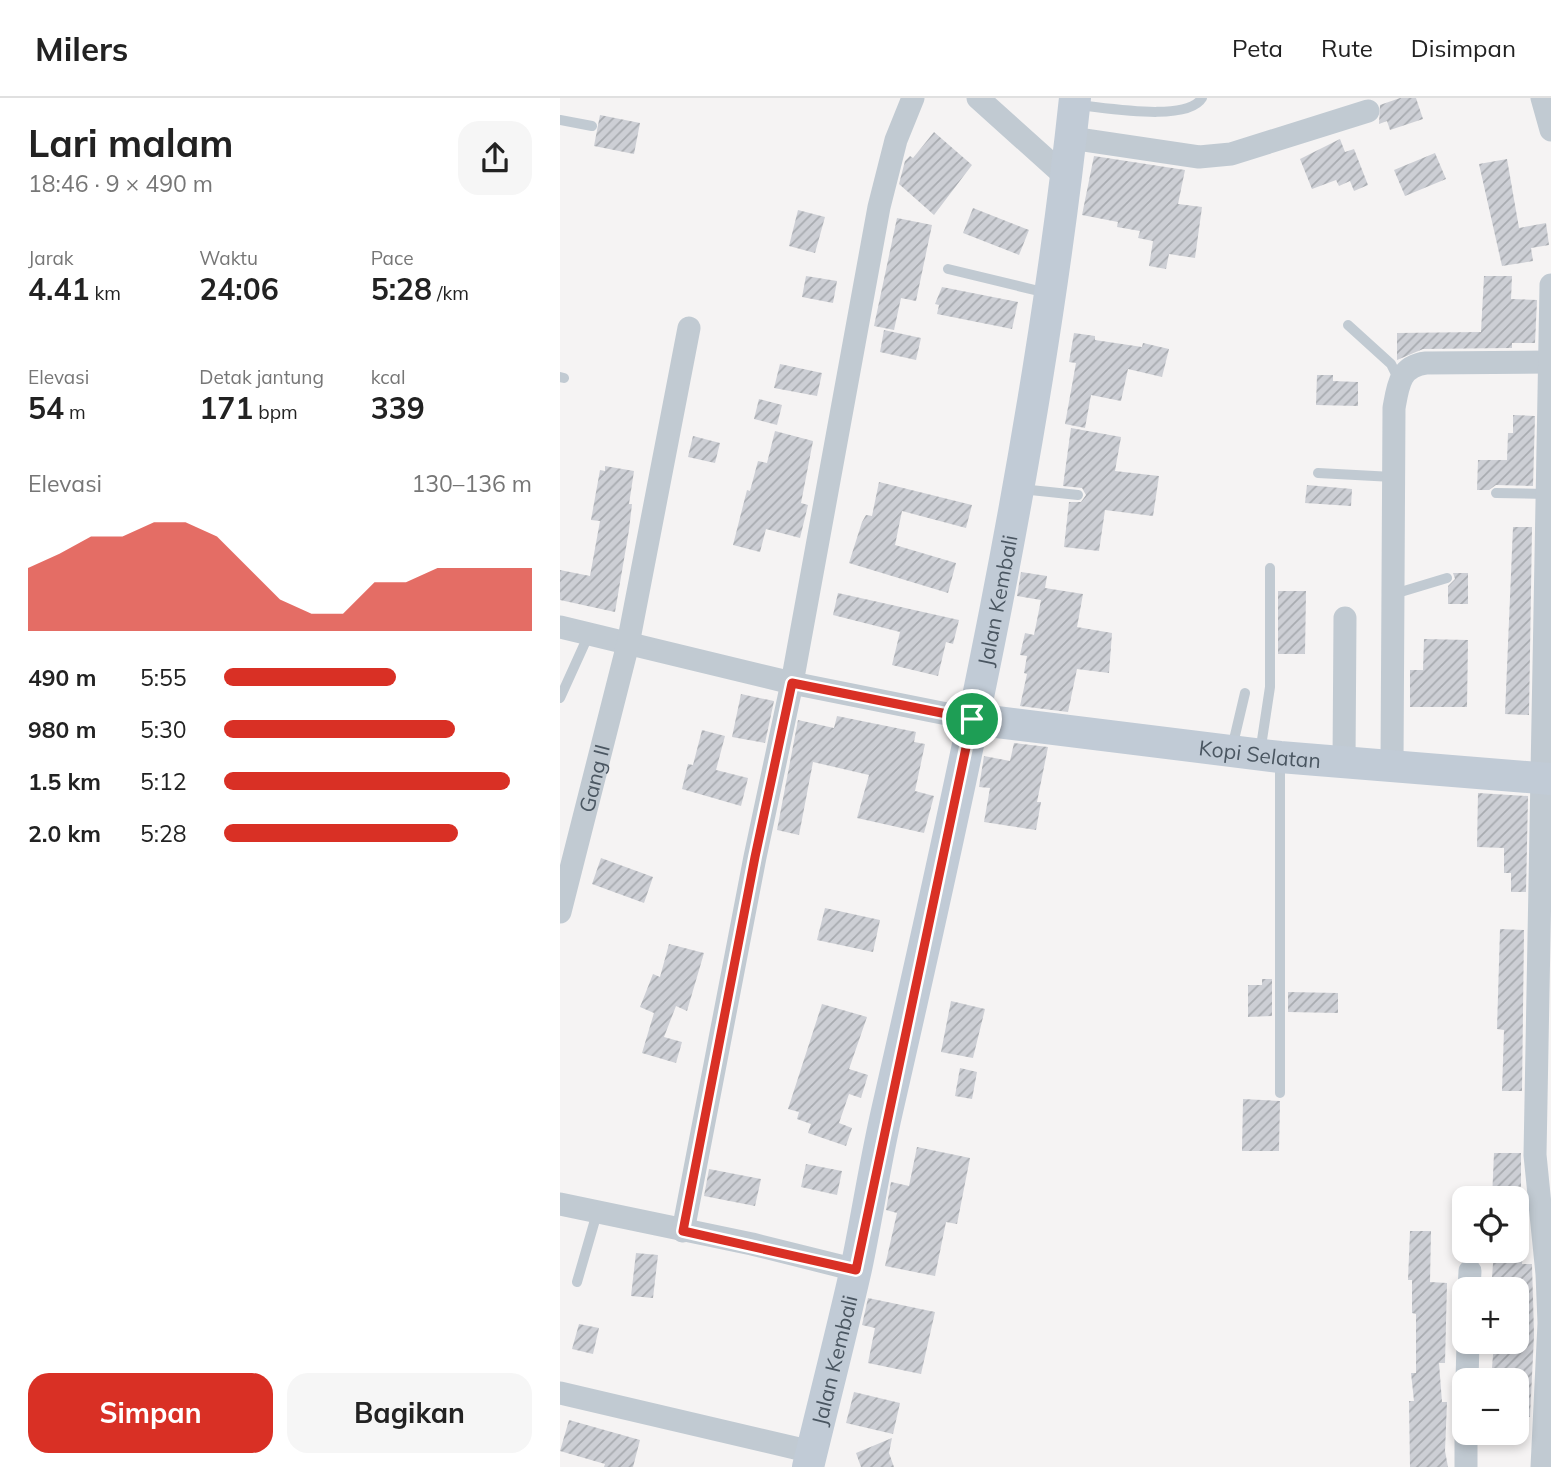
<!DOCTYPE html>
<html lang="id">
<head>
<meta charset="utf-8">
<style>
  body { margin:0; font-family:Mulish,sans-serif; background:#f6f6f6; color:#222; height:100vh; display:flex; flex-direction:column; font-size:26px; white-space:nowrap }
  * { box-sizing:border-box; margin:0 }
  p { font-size:23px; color:#767676 }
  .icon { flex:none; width:38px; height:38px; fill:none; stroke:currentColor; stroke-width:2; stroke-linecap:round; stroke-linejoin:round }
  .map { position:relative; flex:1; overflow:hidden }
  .sheet { display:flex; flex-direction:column; background:#fff; width:560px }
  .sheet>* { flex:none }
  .buttons { position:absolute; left:892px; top:1088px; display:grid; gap:14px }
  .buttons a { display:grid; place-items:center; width:77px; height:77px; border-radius:14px; background:#fff; box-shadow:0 4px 10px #0003; font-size:35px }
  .pin { position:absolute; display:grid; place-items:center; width:60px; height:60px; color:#fff; margin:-30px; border:4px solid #fff; border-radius:50%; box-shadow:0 2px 7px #0007 }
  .round { display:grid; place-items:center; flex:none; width:74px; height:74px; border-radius:21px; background:#f6f6f6 }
  .headline { display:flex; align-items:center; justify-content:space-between; height:119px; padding:0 28px }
  h1 { font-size:38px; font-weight:700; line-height:52px }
  .metrics { display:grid; grid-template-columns:repeat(3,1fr); gap:10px; height:119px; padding:7px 28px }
  .metrics div { display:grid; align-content:center }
  .metrics b { font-size:30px; font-weight:700 }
  .metrics small { font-size:19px; font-weight:400 }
  .metrics p { font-size:19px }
  .chart { height:196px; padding:14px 28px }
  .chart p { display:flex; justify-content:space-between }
  .chart svg { width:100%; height:126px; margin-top:7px; fill:#d93025; opacity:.7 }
  .primary-button { display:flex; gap:14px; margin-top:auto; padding:14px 28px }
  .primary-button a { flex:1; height:80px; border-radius:21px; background:#d93025; color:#fff; font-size:28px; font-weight:700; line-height:80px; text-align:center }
  .primary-button a+a { background:#f6f6f6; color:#222 }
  ul { padding:0 28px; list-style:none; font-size:23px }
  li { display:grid; grid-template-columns:112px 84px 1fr; align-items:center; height:52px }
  li i { height:18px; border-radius:9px; background:#d93025 }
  header { display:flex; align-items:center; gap:42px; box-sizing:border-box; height:98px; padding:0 35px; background:#fff; border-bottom:2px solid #e0e0e0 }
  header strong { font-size:33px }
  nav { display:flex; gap:38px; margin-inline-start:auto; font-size:24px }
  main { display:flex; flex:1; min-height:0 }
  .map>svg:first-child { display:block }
  .building { fill:url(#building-hatch) }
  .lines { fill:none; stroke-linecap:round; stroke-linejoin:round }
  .lane { stroke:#c1cad2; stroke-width:10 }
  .street { stroke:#c1cad2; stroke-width:23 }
  .secondary { stroke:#c1cbd6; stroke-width:32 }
  .route-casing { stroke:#fff; stroke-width:14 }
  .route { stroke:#d93025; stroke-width:9 }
  .labels { text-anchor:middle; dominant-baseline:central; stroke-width:5; stroke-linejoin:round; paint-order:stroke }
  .street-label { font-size:21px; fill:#4a5661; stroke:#fff }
</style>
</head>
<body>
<header>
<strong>Milers</strong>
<nav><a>Peta</a><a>Rute</a><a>Disimpan</a></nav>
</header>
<main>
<section class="sheet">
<div class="headline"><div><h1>Lari malam</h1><p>18:46 · 9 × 490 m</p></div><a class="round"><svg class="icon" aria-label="share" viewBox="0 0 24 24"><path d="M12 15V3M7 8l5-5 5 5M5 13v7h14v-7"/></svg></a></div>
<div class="metrics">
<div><p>Jarak</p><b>4.41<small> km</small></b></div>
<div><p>Waktu</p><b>24:06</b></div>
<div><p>Pace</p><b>5:28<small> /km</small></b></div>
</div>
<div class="metrics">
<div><p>Elevasi</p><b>54<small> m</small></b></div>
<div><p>Detak jantung</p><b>171<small> bpm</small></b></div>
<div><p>kcal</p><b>339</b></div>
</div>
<div class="chart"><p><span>Elevasi</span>130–136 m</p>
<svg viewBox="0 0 160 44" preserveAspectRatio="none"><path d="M0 44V22L10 17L20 11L30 11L40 6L50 6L60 11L70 22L80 33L90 38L100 38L110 27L120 27L130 22L140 22L150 22L160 22V44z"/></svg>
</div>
<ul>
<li><b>490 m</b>5:55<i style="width:56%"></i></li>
<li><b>980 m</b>5:30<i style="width:75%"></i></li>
<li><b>1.5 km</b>5:12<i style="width:93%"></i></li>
<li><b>2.0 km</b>5:28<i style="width:76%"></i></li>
</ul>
<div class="primary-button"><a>Simpan</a><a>Bagikan</a></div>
</section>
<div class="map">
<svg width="991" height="1369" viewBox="0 0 991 1369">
  <defs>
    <pattern id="building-hatch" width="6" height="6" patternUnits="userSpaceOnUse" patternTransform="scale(1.75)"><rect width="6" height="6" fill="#cdcfd5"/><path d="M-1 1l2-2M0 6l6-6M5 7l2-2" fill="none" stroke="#a8abb0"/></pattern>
  </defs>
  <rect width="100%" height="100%" fill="#f5f3f3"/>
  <!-- building -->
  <path class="building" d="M840 0H856L863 21 830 32 827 23 819 26 820 7Z
    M40 17 80 25 74 56 34 48Z
    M374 34 412 67 374 117 339 86 345 63 350 58 353 60Z
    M780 41 785 54 794 51 808 87 794 93 790 83 779 88 776 82 752 91 740 61Z
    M875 55 886 81 845 98 834 72Z
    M534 58 625 72 618 106 642 109 635 160 609 156 606 171 589 168 593 143 578 140 580 133 557 129 558 124 522 117Z
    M947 61 959 130 986 125 989 147 971 150 973 163 942 168 919 66Z
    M413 110 469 132 459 157 403 135Z
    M238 112 265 119 255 155 229 148Z
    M337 120 372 127 356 203 341 200 334 232 314 228Z
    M246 178 277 183 273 205 242 199Z
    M924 178H952L951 201 977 202 975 245H952V250L863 251 837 262V235L921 234Z
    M382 189 458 204 452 231 377 216 379 207 375 206Z
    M324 232 361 240 356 262 320 254Z
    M514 235 535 238V242L582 249 583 245 609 251 602 279 568 271 561 303 531 297 525 330 505 326 516 265 509 264Z
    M220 266 262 275 257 298 214 290Z
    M757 277H773V283L798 284V308L756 307Z
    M199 301 222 307 217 327 194 321Z
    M953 317 975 318 973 388 936 387 929 392H917L918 362H947L948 335H953Z
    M511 330 561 339 555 373 599 378 593 418 545 412 539 453 504 449 509 404H521L526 397 522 390 503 388Z
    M215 333 253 343 241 405 248 407 240 440 206 431 200 454 173 447 187 392 190 393 198 363 207 365Z
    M133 338 160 345 155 365 128 359Z
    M45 368 74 373 69 406H72L69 432 55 514 0 502V472L30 478 40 423 31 422 40 372 45 373Z
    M319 384 412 407 406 430 342 413 335 447 396 465 388 495 289 465 302 424 306 417 312 418Z
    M747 387 792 391 791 408 745 405Z
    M953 429H972L969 617 945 616Z
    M461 474 487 478 485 490 523 496 517 529 552 535 549 575 517 571 508 614 460 608 467 576 464 575 467 558 460 557 465 535 474 537 481 502 457 498Z
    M893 475H908V506H888V488L895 481Z
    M718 493H746L745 556H718Z
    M278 495 399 522 393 546 386 544 378 578 332 567 340 534 273 517Z
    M864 541 908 542 907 609H850V572H863Z
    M181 596 214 603 205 645 172 639Z
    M277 618 356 634 354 644 365 646 355 693 374 698 364 735 297 720 309 677 253 664 239 737 217 732 238 622 274 630Z
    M142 632 165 638 156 672 188 680 181 708 122 691 128 666 133 667Z
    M454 645 488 649 477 704H481L476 732 424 724 430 690 419 689 424 658 450 663Z
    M918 695 968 698 966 794H951V775H944V750L917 749Z
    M41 760 93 779 84 805 32 786Z
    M265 810 320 822 313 854 257 842Z
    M940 831 964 832 962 993H942L944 932 937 931Z
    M109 846 144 855 127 913 116 908 104 939 122 944 116 965 82 955 94 915 80 909 93 876 100 879Z
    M702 881H712V918L688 919V887H702Z
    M728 894 778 895V915L728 914Z
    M391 903 425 911 413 960 381 954Z
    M262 906 307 919 289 971 308 977 301 1000 289 996 279 1025 292 1030 286 1048 248 1035 251 1026 237 1021 239 1014 228 1011Z
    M400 970 417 974 412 1001 395 998Z
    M683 1001 720 1003 719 1053H682Z
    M357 1049 410 1060 397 1126 386 1124 375 1178 325 1168 337 1115 326 1112 331 1084 349 1088Z
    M934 1055H961V1101H932Z
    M246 1066 282 1073 277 1097 241 1089Z
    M149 1071 201 1081 195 1108 144 1098Z
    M850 1133H871L870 1184 887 1185 885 1265H879L882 1304H887L885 1353 888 1369H850L849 1303H854L851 1275H856V1216L852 1215V1182H848Z
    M934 1153H963L962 1166H972L974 1237 970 1319H957V1283H931L934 1244H957V1192H931Z
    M76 1155 98 1157 93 1200 71 1198Z
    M308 1200 375 1214 361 1276 308 1265 315 1230 302 1227Z
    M19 1226 39 1230 33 1256 12 1251Z
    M294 1294 340 1305 333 1336 286 1325Z
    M9 1322 80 1342 73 1369H44L45 1366 0 1353Z
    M332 1340 329 1355 334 1369H301L296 1355Z"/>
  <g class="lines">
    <!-- lane -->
    <path class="lane" d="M517 7C543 9 627 25 642 0
      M0 22 32 28
      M388 171 487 195
      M788 227 831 266 839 282
      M0 279 4 280
      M758 375 833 379
      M461 391 518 397
      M936 395 987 396
      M834 496 887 480
      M0 600 29 536
      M672 650 685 595
      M700 655 710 589V470
      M720 662V995
      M17 1184 37 1115"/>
    <!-- street -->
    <g class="street">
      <path d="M418 0 507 80"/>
      <path d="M982 0 991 32"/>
      <path d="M511 40 639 59 671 56 808 13"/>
      <path d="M0 529 232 585 412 621"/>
      <path d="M784 664 785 520"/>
      <path d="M832 667 834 310C838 287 840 268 866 265L989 264"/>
      <path id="s1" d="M0 814 68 546 129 230"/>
      <path d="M0 1106 192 1146 296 1172"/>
      <path d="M123 1133 195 759 232 585 319 109 336 42 353 0"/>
      <path d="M909 1192 910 1173"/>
      <path d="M907 1283 908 1244"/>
      <path d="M0 1295 252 1354"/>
      <path d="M906 1369V1335"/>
      <path d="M982 1369 989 1225 987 1176 975 1057 991 187"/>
    </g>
    <!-- secondary -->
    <g class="secondary">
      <path id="s2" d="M412 621 720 659 991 681"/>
      <path id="s3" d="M248 1369C264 1303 281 1237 296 1171 307 1119 315 1065 327 1013 403 681 479 339 515 0"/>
    </g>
  </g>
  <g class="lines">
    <!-- route casing -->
    <g class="route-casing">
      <path id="route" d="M232 585 412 621 296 1172 123 1133 195 759Z"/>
    </g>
    <!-- route -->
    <use href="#route" class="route"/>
  </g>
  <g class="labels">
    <!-- street labels -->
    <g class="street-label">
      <text stroke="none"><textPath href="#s3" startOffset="887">Jalan Kembali</textPath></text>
      <text stroke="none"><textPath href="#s2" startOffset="290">Kopi Selatan</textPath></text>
      <text stroke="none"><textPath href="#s1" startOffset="138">Gang II</textPath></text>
      <text stroke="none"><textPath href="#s3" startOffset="110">Jalan Kembali</textPath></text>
    </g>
  </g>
</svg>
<div class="buttons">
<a><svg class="icon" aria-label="locate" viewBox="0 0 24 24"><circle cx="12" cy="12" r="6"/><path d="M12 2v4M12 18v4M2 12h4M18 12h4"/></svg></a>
<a>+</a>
<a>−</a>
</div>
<div class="pin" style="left:412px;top:621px;background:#1e9e55"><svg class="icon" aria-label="arrive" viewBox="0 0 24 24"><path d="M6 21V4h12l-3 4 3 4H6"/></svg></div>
</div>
</main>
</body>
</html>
